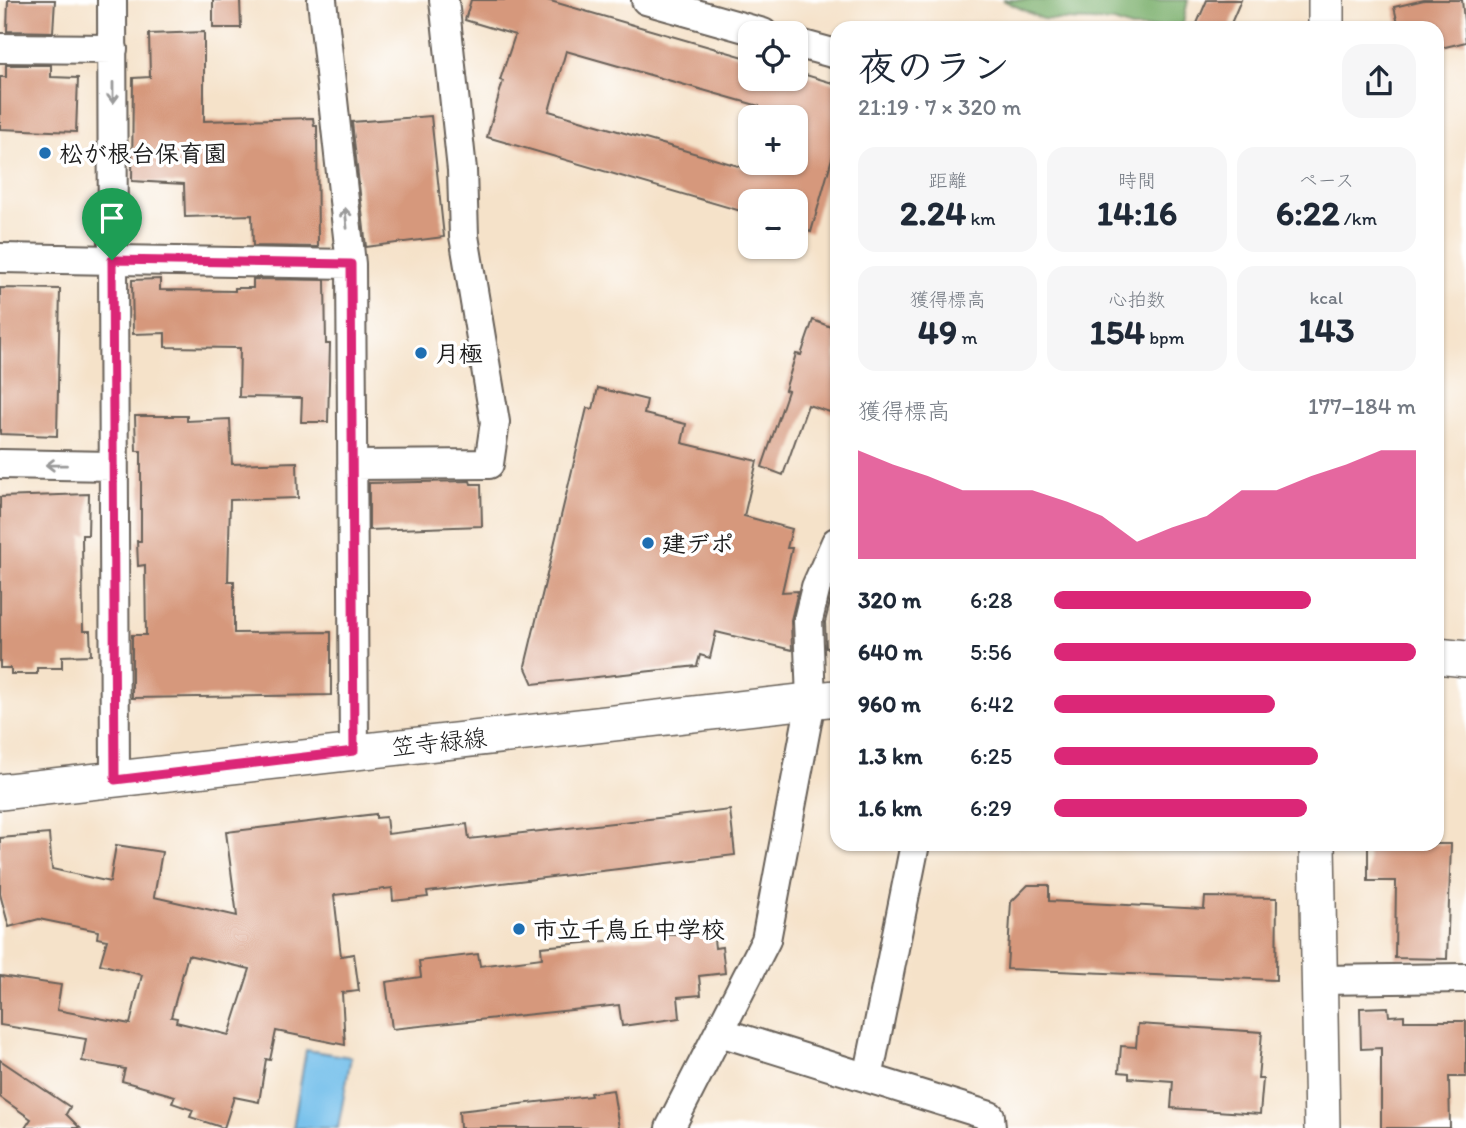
<!DOCTYPE html>
<html lang="ja">
<head>
<meta charset="utf-8">
<style>
  body { margin:0; font-family:Itim,"Klee One",sans-serif; background:#f6f6f7; color:#1f2937; height:100vh; display:flex; flex-direction:column; font-size:26px; white-space:nowrap }
  * { box-sizing:border-box; margin:0 }
  p { font-size:23px; color:#747a83 }
  .icon { flex:none; width:38px; height:38px; fill:none; stroke:currentColor; stroke-width:2; stroke-linecap:round; stroke-linejoin:round }
  .map { position:relative; flex:1; overflow:hidden }
  .sheet { position:absolute; left:830px; top:21px; width:614px; height:830px; display:flex; flex-direction:column; background:#fff; border-radius:21px; box-shadow:0 2px 5px #0004 }
  .sheet>* { flex:none }
  .tools { position:absolute; left:738px; top:21px; display:grid; gap:14px }
  .tools a { display:grid; place-items:center; width:70px; height:70px; border-radius:14px; background:#fff; box-shadow:0 2px 5px #0004; font-size:35px }
  .pin { position:absolute; display:grid; place-items:center; width:60px; height:60px; color:#fff; margin:-72px -30px; border-radius:50% 50% 50% 0; rotate:-45deg; box-shadow:0 0 7px #0007 }
  .pin .icon { rotate:45deg }
  .round { display:grid; place-items:center; flex:none; width:74px; height:74px; border-radius:21px; background:#f6f6f7 }
  .head { display:flex; align-items:center; justify-content:space-between; height:119px; padding:0 28px }
  h1 { font-size:38px; font-weight:700; line-height:52px }
  .figures { display:grid; grid-template-columns:repeat(3,1fr); gap:10px; height:119px; padding:7px 28px }
  .figures div { display:grid; align-content:center; border-radius:18px; background:#f6f6f7; text-align:center }
  .figures b { font-size:35px; font-weight:700 }
  .figures small { font-size:19px; font-weight:400 }
  .figures p { font-size:19px }
  .chart { height:196px; padding:14px 28px }
  .chart p { display:flex; justify-content:space-between }
  .chart svg { width:100%; height:126px; margin-top:7px; fill:#db2777; opacity:.7 }
  ul { padding:0 28px; list-style:none; font-size:23px }
  li { display:grid; grid-template-columns:112px 84px 1fr; align-items:center; height:52px }
  li i { height:18px; border-radius:9px; background:#db2777 }
  .map>svg:first-child { display:block }
  .forest { fill:#79ae6b; stroke:#4a6544; stroke-width:2 }
  .water { fill:#70bdea; stroke:#466c83; stroke-width:2 }
  .building { fill:#d6987c; fill-rule:evenodd }
  .lines { fill:none; stroke-linecap:round; stroke-linejoin:round }
  .minor-casing { stroke:#686159; stroke-width:32 }
  .tertiary-casing { stroke:#686159; stroke-width:38 }
  .minor { stroke:#fff; stroke-width:28 }
  .tertiary { stroke:#fff; stroke-width:35 }
  .oneway { stroke:#999 }
  .route-casing { stroke:#fff; stroke-width:14 }
  .route { stroke:#db2777; stroke-width:9 }
  .poi-dot { fill:#1f6fb2; stroke:#fff; stroke-width:2.5 }
  .labels { text-anchor:middle; dominant-baseline:central; stroke-width:7; stroke-linejoin:round; paint-order:stroke }
  .poi-label { font-size:24px; font-weight:bold; fill:#1c1c1c; stroke:#fff; text-anchor:start }
  .street-label { font-size:24px; fill:#1c1c1c; stroke:#fff }
</style>
</head>
<body>
<div class="map">
<svg width="1466" height="1128" viewBox="0 0 1466 1128">
  <rect width="100%" height="100%" fill="#fff"/>
  <filter id="ink" filterUnits="userSpaceOnUse"><feTurbulence type="fractalNoise" baseFrequency=".0143" numOctaves="2"/><feDisplacementMap in="SourceGraphic" scale="14" xChannelSelector="R" yChannelSelector="G"/><feConvolveMatrix kernelMatrix="1 2 1 2 8 2 1 2 1" color-interpolation-filters="sRGB"/></filter>
  <filter id="wash" filterUnits="userSpaceOnUse"><feTurbulence type="fractalNoise" baseFrequency=".00686" numOctaves="4" result="noise"/><feDisplacementMap in="SourceGraphic" scale="28" xChannelSelector="R" yChannelSelector="G"/><feGaussianBlur stdDeviation="1.57" result="paint"/><feColorMatrix in="noise" values="0 0 0 0 0 0 0 0 0 0 0 0 0 0 0 0 0 1.4 0 .05"/><feComposite in="paint" operator="in"/></filter>
  <g filter="url(#wash)">
    <rect width="100%" height="100%" fill="#f5e2c9"/>
    <!-- forest -->
    <path class="forest" d="M1003 0H1188L1182 28H1131L1114 22 1042 19Z"/>
    <!-- water -->
    <path class="water" d="M306 1050 351 1057 338 1128H293Z"/>
    <g id="blocks">
      <!-- building -->
      <path class="building" d="M8 0H55L53 32 7 31Z
        M213 0H240L241 28H213Z
        M471 0H547L751 59V79H796V72L836 84V144L811 232 796 228V201H751V214L487 137 503 81 500 80 515 35 465 20ZM566 51 759 106 757 117H796V163H751V142L745 168 549 111Z
        M1207 0H1241L1229 28H1195Z
        M1424 0H1462L1466 42 1437 49V28H1399L1394 7Z
        M204 32V121L313 118 314 126H317L318 247 253 246 252 215 185 217 184 184 132 181 133 78 150 77 149 34Z
        M6 65H51V77L78 78 76 132 0 129V77H6Z
        M431 116 444 237 366 247 352 122Z
        M160 279V290L235 291V288H253V279L325 280 326 344H330L328 422H301L302 398 239 397 240 348 165 347V333L133 334 132 280Z
        M0 288 60 289 57 436 0 434Z
        M813 320 836 329V414L808 405 783 475 762 467 788 391 785 390 796 354 801 355Z
        M598 388 647 400 644 414 686 424 682 443 757 461 744 516 792 529 787 548H792L782 592 798 591 791 620 792 650 716 632 710 658 700 655 697 666 533 684 525 666 587 408 593 409Z
        M135 416H187V421L230 419 232 464 297 462 298 498 230 500 228 581H234V633L331 632V695L132 698V635H146L145 565 138 566 137 541H141V451H136Z
        M470 481 471 484H481L482 526 369 530V483Z
        M89 494 88 535H82L83 631H90L91 655 62 656V668H37V674H11V668H0V497Z
        M833 590H836V647L826 648 825 622Z
        M730 810 735 855 427 892 428 897 393 901 392 888 334 895 341 956 354 954 359 991 342 993 345 1045 276 1031 270 1060 266 1059 259 1102 234 1097 224 1128 190 1117 193 1110 172 1103 175 1096 122 1081 125 1069 82 1061 86 1039 0 1025V976L61 985 57 1010 130 1024 142 975 100 964 107 940 97 938 98 931 39 919 9 927 0 894V838L49 834 52 869 110 882 116 845 162 852 154 897 237 916 226 832 376 814V818L386 817 388 834 467 824 469 839ZM188 955 250 969 229 1035 176 1022 177 1018 171 1017Z
        M1368 844H1451L1447 959 1395 958 1396 881H1368Z
        M1028 885H1049V901L1204 909 1205 897 1277 898 1276 980 1007 969 1011 902Z
        M713 931 715 948 722 947 725 973 699 976 701 995 678 997 680 1018 622 1026 619 1005 392 1029 386 982 421 977 419 961 478 954 480 966 542 958 541 947Z
        M1388 1007 1389 1016 1404 1015V1021H1466V1077H1449L1450 1128H1381V1048L1361 1049 1360 1008Z
        M1138 1024 1262 1032 1258 1079H1263L1260 1114 1171 1108 1173 1081 1129 1078V1073L1119 1072 1121 1046 1136 1047Z
        M0 1060 70 1107 66 1114 80 1128H25L31 1119 0 1097Z
        M613 1090 619 1128H460L459 1111 591 1096 590 1093Z"/>
    </g>
  </g>
  <g filter="url(#ink)">
    <use href="#blocks" fill-opacity="0" stroke="#686159" stroke-width="2"/>
    <g class="lines">
      <!-- minor casing -->
      <g class="minor-casing">
        <path id="minor" d="M112 0 115 780
          M322 0 351 264 354 751
          M646 0 763 33
          M796 43 836 54
          M0 48 113 49
          M0 258 351 264
          M0 464 113 466
          M352 465 489 464 495 422 464 236 462 170 444 0
          M1319 980 1466 978
          M720 1032 990 1116 991 1128
          M868 1078 915 844
          M670 1128 766 940 811 701 808 620 816 587 836 542"/>
      </g>
      <!-- tertiary casing -->
      <g class="tertiary-casing">
        <path id="tertiary" d="M1326 28V0
          M1437 656 1466 659
          M0 792 836 698
          M1317 844 1322 1128"/>
      </g>
      <!-- minor -->
      <use href="#minor" class="minor"/>
      <!-- tertiary -->
      <use href="#tertiary" class="tertiary"/>
    </g>
    <!-- one-way arrows -->
    <defs><path id="oneway-shaft" d="M-6 0H5M1.5-3L5.5 0L1.5 3" fill="none" stroke-width="1.6" stroke-linecap="round" stroke-linejoin="round" transform="scale(1.75)"/></defs>
    <g class="oneway">
      <use href="#oneway-shaft" transform="translate(113 93) rotate(90)"/>
      <use href="#oneway-shaft" transform="translate(346 218) rotate(-96)"/>
      <use href="#oneway-shaft" transform="translate(56 465) rotate(-179)"/>
    </g>
  </g>
  <g class="lines" filter="url(#ink)">
    <!-- route casing -->
    <g class="route-casing">
      <path id="route" d="M112 260 351 264 354 751 115 780Z"/>
    </g>
    <!-- route -->
    <use href="#route" class="route"/>
  </g>
  <!-- markers -->
  <g class="poi-dot">
    <circle cx="45" cy="153" r="7"/>
    <circle cx="421" cy="353" r="7"/>
    <circle cx="648" cy="543" r="7"/>
    <circle cx="519" cy="929" r="7"/>
  </g>
  <g class="labels">
    <!-- poi labels -->
    <g class="poi-label">
      <text x="59" y="153">松が根台保育園</text>
      <text x="435" y="353">月極</text>
      <text x="662" y="543">建デポ</text>
      <text x="533" y="929">市立千鳥丘中学校</text>
    </g>
    <!-- street labels -->
    <g class="street-label">
      <text transform="translate(439 742) rotate(-6)">笠寺緑線</text>
    </g>
  </g>
</svg>
<div class="tools">
<a><svg class="icon" aria-label="locate" viewBox="0 0 24 24"><circle cx="12" cy="12" r="6"/><path d="M12 2v4M12 18v4M2 12h4M18 12h4"/></svg></a>
<a>+</a>
<a>−</a>
</div>
<div class="pin" style="left:112px;top:260px;background:#1e9e55"><svg class="icon" aria-label="arrive" viewBox="0 0 24 24"><path d="M6 21V4h12l-3 4 3 4H6"/></svg></div>
<section class="sheet">
<div class="head"><div><h1>夜のラン</h1><p>21:19 · 7 × 320 m</p></div><a class="round"><svg class="icon" aria-label="share" viewBox="0 0 24 24"><path d="M12 15V3M7 8l5-5 5 5M5 13v7h14v-7"/></svg></a></div>
<div class="figures">
<div><p>距離</p><b>2.24<small> km</small></b></div>
<div><p>時間</p><b>14:16</b></div>
<div><p>ペース</p><b>6:22<small> /km</small></b></div>
</div>
<div class="figures">
<div><p>獲得標高</p><b>49<small> m</small></b></div>
<div><p>心拍数</p><b>154<small> bpm</small></b></div>
<div><p>kcal</p><b>143</b></div>
</div>
<div class="chart"><p><span>獲得標高</span>177–184 m</p>
<svg viewBox="0 0 160 44" preserveAspectRatio="none"><path d="M0 44V6L10 11L20 15L30 20L40 20L50 20L60 24L70 29L80 38L90 33L100 29L110 20L120 20L130 15L140 11L150 6L160 6V44z"/></svg>
</div>
<ul>
<li><b>320 m</b>6:28<i style="width:71%"></i></li>
<li><b>640 m</b>5:56<i style="width:100%"></i></li>
<li><b>960 m</b>6:42<i style="width:61%"></i></li>
<li><b>1.3 km</b>6:25<i style="width:73%"></i></li>
<li><b>1.6 km</b>6:29<i style="width:70%"></i></li>
</ul>
</section>
</div>
</body>
</html>
